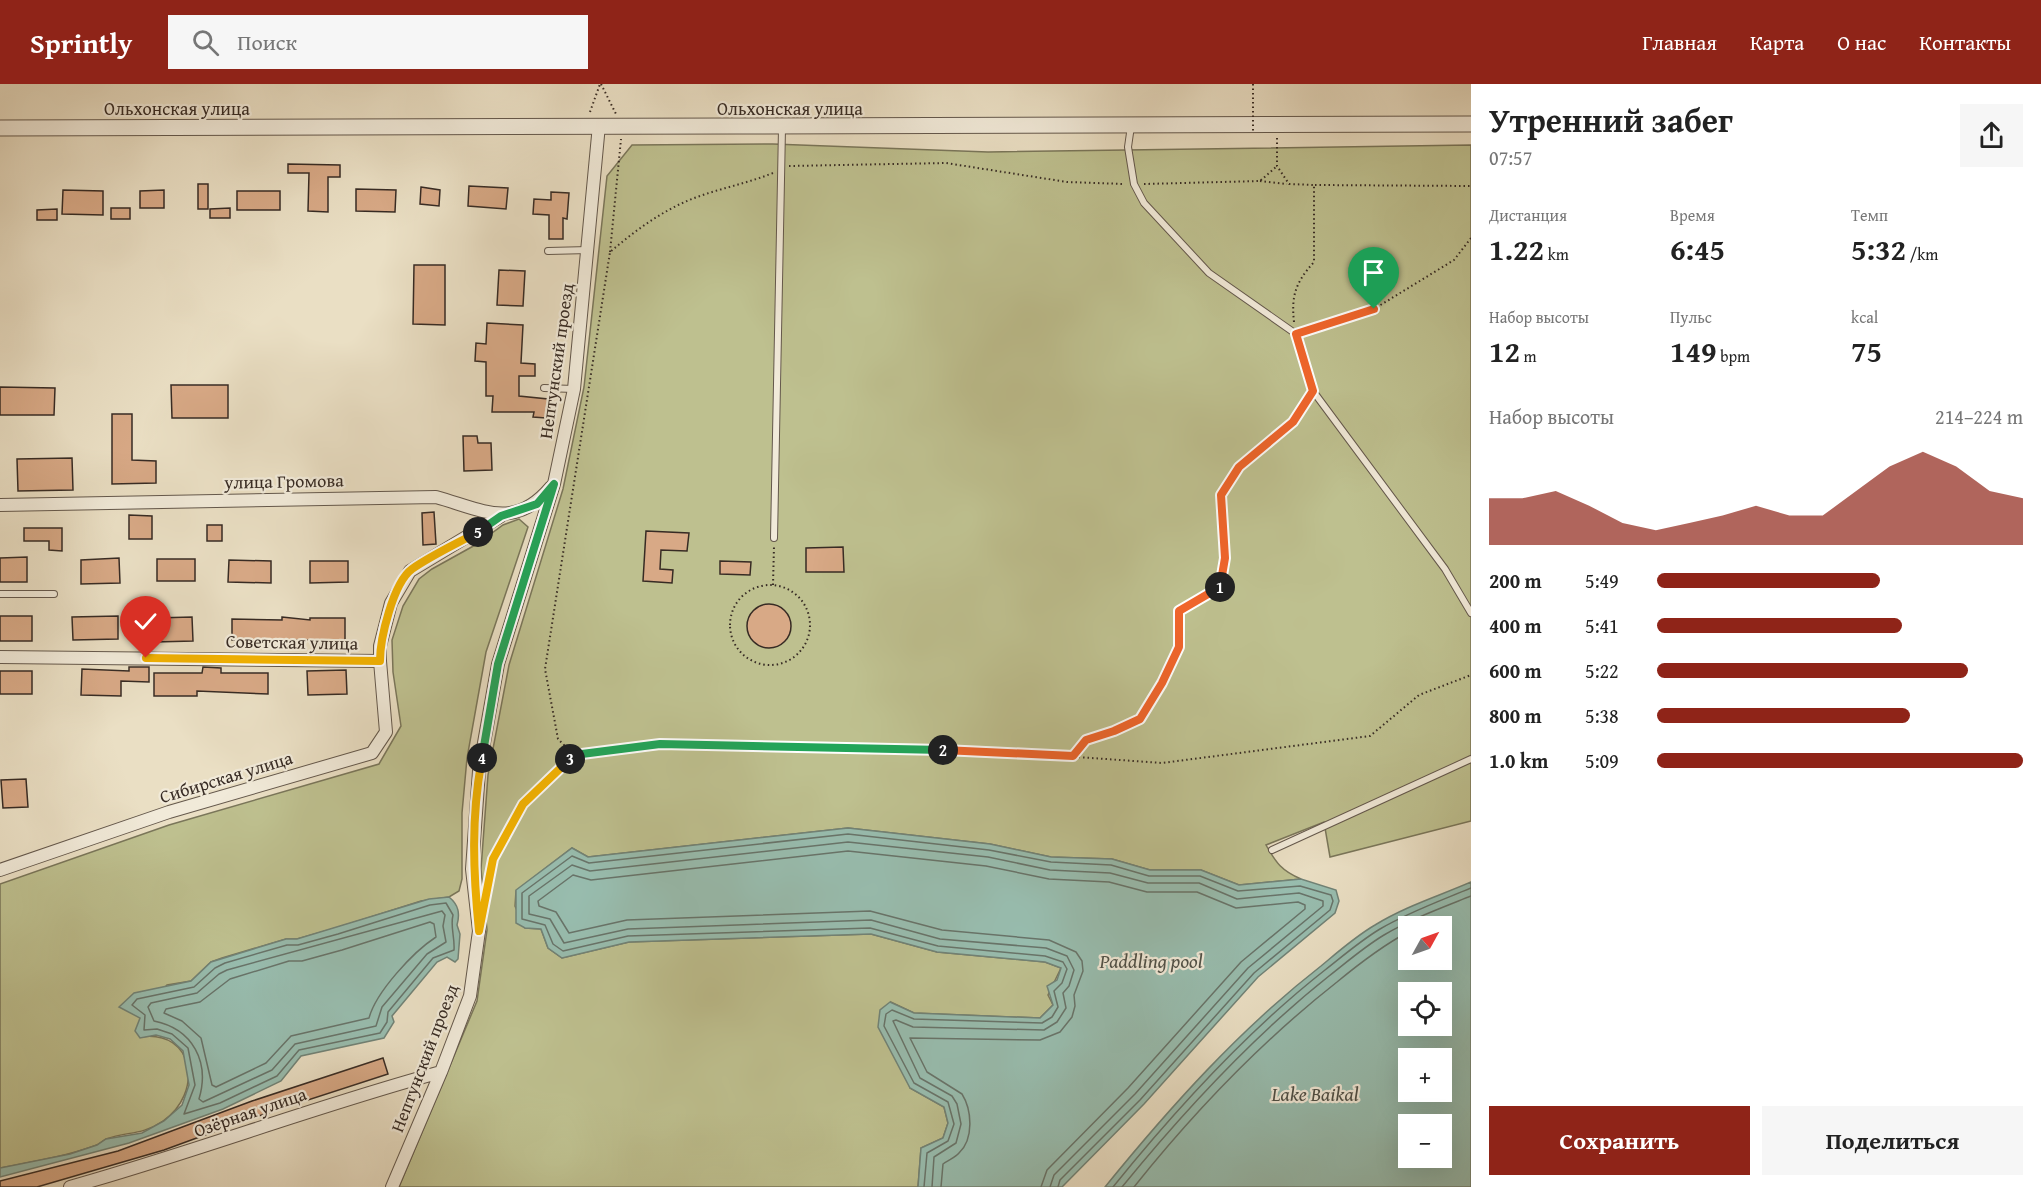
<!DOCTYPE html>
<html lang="ru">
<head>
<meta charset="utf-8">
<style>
  body { margin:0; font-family:"Gentium Book Plus",serif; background:#f6f6f6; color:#222; height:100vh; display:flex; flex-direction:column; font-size:22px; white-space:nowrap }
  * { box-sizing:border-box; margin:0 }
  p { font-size:20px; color:#767676 }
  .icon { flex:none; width:33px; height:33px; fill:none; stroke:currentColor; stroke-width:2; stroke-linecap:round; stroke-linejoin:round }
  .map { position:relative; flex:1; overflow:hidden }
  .drawer { display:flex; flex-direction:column; background:#fff; width:570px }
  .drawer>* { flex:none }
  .needle { width:39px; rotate:50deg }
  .buttons { position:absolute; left:1398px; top:832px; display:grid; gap:12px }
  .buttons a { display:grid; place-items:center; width:54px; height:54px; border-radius:0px; background:#fff; box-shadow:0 6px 24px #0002; font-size:30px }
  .pin { position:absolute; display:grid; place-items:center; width:51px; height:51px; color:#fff; margin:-62px -26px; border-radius:50% 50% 50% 0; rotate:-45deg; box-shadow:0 0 6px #0007 }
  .pin .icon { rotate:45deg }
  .km { position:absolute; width:30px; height:30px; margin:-15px; border-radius:50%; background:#222; color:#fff; font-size:16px; line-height:30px; text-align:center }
  .round { display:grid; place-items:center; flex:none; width:63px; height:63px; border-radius:0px; background:#f6f6f6 }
  .summary { display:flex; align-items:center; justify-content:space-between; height:102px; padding:0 18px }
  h1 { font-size:33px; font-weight:700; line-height:45px }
  .metrics { display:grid; grid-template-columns:repeat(3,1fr); gap:9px; height:102px; padding:6px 18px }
  .metrics div { display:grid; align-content:center }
  .metrics b { font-size:30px; font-weight:700 }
  .metrics small { font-size:16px; font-weight:400 }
  .metrics p { font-size:16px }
  .chart { height:168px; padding:12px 18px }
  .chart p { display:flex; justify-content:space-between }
  .chart svg { width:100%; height:108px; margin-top:6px; fill:#8f2418; opacity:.7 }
  .primary-button { display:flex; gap:12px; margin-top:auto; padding:12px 18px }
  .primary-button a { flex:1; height:69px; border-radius:0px; background:#8f2418; color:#fff; font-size:24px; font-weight:700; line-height:69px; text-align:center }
  .primary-button a+a { background:#f6f6f6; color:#222 }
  ul { padding:0 18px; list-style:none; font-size:20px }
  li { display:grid; grid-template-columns:96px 72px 1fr; align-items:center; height:45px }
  li i { height:15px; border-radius:8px; background:#8f2418 }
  header { display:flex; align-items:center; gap:36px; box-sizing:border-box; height:84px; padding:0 30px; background:#8f2418; color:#fff }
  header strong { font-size:28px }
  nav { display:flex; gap:33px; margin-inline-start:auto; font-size:21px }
  .search { width:420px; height:54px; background:#f6f6f6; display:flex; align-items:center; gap:15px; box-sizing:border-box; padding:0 21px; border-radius:0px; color:#767676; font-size:22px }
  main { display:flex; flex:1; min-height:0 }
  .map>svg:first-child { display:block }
  .green { fill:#bec08f; stroke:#7a765a; stroke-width:1.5 }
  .water { fill:#98bdaf; stroke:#718377; stroke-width:1.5; fill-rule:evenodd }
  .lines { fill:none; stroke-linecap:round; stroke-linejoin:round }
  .shore { stroke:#68746a; stroke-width:1.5 }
  .building { fill:#d8a986; stroke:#372b24; stroke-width:1.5 }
  .service-casing { stroke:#64584c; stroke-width:8 }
  .minor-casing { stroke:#64584c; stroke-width:14 }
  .tertiary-casing { stroke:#64584c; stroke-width:17 }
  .path { stroke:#372b24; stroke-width:2; stroke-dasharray:1.5 3; stroke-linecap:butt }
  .service { stroke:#f1ead9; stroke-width:6 }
  .minor { stroke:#f1ead9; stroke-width:12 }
  .tertiary { stroke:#f1ead9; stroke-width:15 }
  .path-bridge { stroke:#372b24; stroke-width:2; stroke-dasharray:1.5 3; stroke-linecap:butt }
  .split-1-casing { stroke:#fff; stroke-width:12 }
  .split-2-casing { stroke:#fff; stroke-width:12 }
  .split-3-casing { stroke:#fff; stroke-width:12 }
  .split-4-casing { stroke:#fff; stroke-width:12 }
  .split-5-casing { stroke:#fff; stroke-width:12 }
  .split-6-casing { stroke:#fff; stroke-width:12 }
  .split-1 { stroke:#f0652b; stroke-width:8 }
  .split-2 { stroke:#f0652b; stroke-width:8 }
  .split-3 { stroke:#22a559; stroke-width:8 }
  .split-4 { stroke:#f5b400; stroke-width:8 }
  .split-5 { stroke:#22a559; stroke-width:8 }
  .split-6 { stroke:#f5b400; stroke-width:8 }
  .labels { text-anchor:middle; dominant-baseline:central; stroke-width:4.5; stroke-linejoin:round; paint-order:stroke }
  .street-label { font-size:18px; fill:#372b24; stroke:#f1ead9 }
  .water-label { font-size:20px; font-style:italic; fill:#4f5047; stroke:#f1ead9 }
</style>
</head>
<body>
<header>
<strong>Sprintly</strong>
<div class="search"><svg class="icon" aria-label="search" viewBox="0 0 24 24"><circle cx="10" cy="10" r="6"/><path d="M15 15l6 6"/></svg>Поиск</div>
<nav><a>Главная</a><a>Карта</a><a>О нас</a><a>Контакты</a></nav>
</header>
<main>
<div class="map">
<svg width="1471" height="1103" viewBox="0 0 1471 1103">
  <rect width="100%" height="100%" fill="#eadfc4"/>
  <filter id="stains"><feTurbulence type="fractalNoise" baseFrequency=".00333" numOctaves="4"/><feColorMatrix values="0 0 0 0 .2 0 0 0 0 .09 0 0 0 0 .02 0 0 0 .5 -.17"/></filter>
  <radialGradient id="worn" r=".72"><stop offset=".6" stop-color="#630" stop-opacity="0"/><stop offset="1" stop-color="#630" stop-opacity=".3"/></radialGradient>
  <!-- green -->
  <path class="green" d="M773 60 988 68 1471 61V737L1330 773 1324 738 1266 761C1276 779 1282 787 1301 795L1239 801 1201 786H1150L1112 775 1051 773 990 760 848 744 588 773 572 764 516 807 515 822 525 844 541 845 548 864 562 874 629 858 871 850 937 868 1045 878 1061 884 1048 911 1053 921 1040 934 914 929 891 918 910 1004 944 1023 948 1039 943 1054 921 1064 918 1103H399L477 917 487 846 481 785 488 691 509 581 563 405 584 303 607 92 632 61Z
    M519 435 528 443 486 568 467 674 462 729V795L459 807 449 813 421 817 336 844 297 855H286L222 874 211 878 191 897 167 901 140 934V953C196 945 203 1010 163 1037 141 1052 127 1047 106 1055 102 1057 99 1061 94 1062 64 1073 31 1078 0 1084V800L169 741 379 680 401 642 393 588 392 556 403 522 419 495 432 485 477 460 503 441Z"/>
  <!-- water -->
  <path class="water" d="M848 744 990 760 1051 773 1112 775 1150 786H1201L1239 801 1301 795 1336 806 1339 817 1335 829 1258 893 1144 1020 1062 1103H918L921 1064 943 1054 948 1039 944 1023 910 1004 878 943 880 926 890 918 914 929 1040 934 1053 921 1047 902 1057 896 1061 884 1045 878 937 868 871 850 629 858 562 874 548 864 541 845 525 844 516 839V806L572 764 588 773Z
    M1471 798V1103H1105C1170 1023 1240 945 1321 882 1339 867 1356 852 1375 841 1406 822 1439 812 1471 798ZM1408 843H1442V876H1408ZM1408 909H1442V942H1408ZM1408 975H1442V1008H1408ZM1408 1041H1442V1074H1408Z
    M449 813C459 821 460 830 457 841L460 850 458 875 455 878 447 873 437 878 392 932 394 938 384 954 301 972 281 997 223 1025 129 1059 0 1093V1084L70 1070 97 1061 106 1055 142 1049 164 1037 182 1021 189 1001 183 967 170 955 156 951 140 954 135 947 140 934 119 923 134 909 191 897 211 878 286 855H297L429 815Z"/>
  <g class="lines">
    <!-- shore -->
    <path class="shore" d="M446 819 453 831C450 843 455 853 454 866L433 874 388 928 387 938 380 949 299 966 277 992 220 1019 184 1030 195 1001 188 964 172 950 157 945 144 946 145 931 132 921 137 915 194 903 215 884 225 879 287 861H298L338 850 430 821Z
      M442 827 445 831 443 842 446 858 427 870 382 923 376 942 295 960 272 986 203 1018 199 1015C210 978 193 945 154 937L148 923 151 919 197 909 219 890 227 886Z
      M430 838 434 840 436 853C413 868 376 908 369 934L291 952 266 979 216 1003 212 1001 201 954 182 937 164 929 166 925 200 918 230 895 289 877H302L342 866Z
      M924 1103 927 1069 948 1057 954 1040 948 1018 914 999 884 942 886 930 892 926 914 935 1042 939 1052 933 1058 923 1054 907 1062 899 1067 885 1063 878 1045 872 938 862 870 844 628 852 563 867 553 860 545 841 522 835V809L572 772 589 779 848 750 989 766 1051 778 1111 781 1149 792H1200L1238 807 1300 802 1331 811 1333 817 1330 826 1254 889 1140 1016 1060 1096 1058 1103
      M932 1103 934 1073 956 1059 961 1040 957 1020 952 1012 920 994 893 937 896 936 913 943 1044 946 1057 938 1066 924 1063 909 1069 902 1074 886 1067 872 1046 864 940 855 871 836 628 845 564 859 550 835 529 830V812L572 781 590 787 848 758 988 773 1050 786 1110 789 1148 799H1199L1237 815 1299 809 1323 817V822L1248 884 1135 1010 1054 1091 1050 1103
      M941 1103 943 1080C948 1076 955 1074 959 1069 974 1055 972 1026 962 1010L927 988 910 954 1040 956 1060 948 1072 933 1075 922 1074 911 1083 887 1082 877 1076 868 1049 856 942 846 870 827 627 836 569 849 556 828 539 822 538 817 573 791 591 796 848 767 986 782 1049 795 1109 798 1147 808H1197L1236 824 1298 818 1305 821V825L1241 878 1128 1004 1047 1086 1041 1103
      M1113 1103C1176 1025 1246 948 1325 886 1343 872 1360 857 1380 845 1409 828 1440 817 1471 804
      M1122 1103C1184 1027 1252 953 1329 892 1347 878 1364 863 1384 851 1411 835 1441 824 1471 812
      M1134 1103C1194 1028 1262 957 1337 898 1360 879 1382 862 1408 848"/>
  </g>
  <!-- building -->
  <path class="building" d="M288 80 340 81V93H328V128L308 127 309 89H288Z
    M198 100H208V125H198Z
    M469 102 508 104 506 125 468 122Z
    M421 103 440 106 439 122 420 120Z
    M356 105 396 106 395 128 356 127Z
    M63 106 103 107V131L62 130Z
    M164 106V124H140V107Z
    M237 107H280V126H237Z
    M551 108 569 109 567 135 563 134V155H549V131L533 130 534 115 551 116Z
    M111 124H130V135H111Z
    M230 124V134H210V125Z
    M57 125V136H37V126Z
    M414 181H445V241L413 240Z
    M499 186 525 187 523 222 497 221Z
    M487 239 523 241 521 279 535 280V292H519V312L548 315 546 334 533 333 534 328H492L493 312H486V278L475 277 476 259 486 260Z
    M171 301H228V334H172Z
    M0 303 55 304 54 331H0Z
    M112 330H132V376L156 377V399L112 400Z
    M463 352H477L478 359H491L492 386 464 387Z
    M72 374 73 406 18 407 17 375Z
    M434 428 436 460 423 461 422 429Z
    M129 431 152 432V455H129Z
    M207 441H222V457H207Z
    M24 444H62V467L49 466V457H24Z
    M646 447 689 449 687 467 661 466 660 485 673 486 672 499 643 497Z
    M843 463 844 488H806V464Z
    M27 473V498H0V474Z
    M119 474 120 499 81 500V476Z
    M157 475H195V497H157Z
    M229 476 271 477V499L228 498Z
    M310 477H348V498L310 499Z
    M720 477 751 478 750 491 720 490Z
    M747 542a22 22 0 1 1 44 0a22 22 0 1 1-44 0Z
    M0 532H32V557H0Z
    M118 532V555L73 556 72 533Z
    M192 533 193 557 155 558V534Z
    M282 533 310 536V534H345V556H297L296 561 279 559 280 557 232 556V535L282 536Z
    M129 583H149V598L121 597V612L81 611 82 585 129 587Z
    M203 583 221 584V589H268V610L197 607V612H154V589H202Z
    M346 586 347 610 308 611 307 587Z
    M0 587H32V610H0Z
    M26 695 28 723 3 724 1 696Z
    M383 974 388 990 243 1037 164 1066 37 1103H0V1097L118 1067 252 1017Z"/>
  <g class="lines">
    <!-- service casing -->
    <g class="service-casing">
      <path id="service" d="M1131 42 1128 63 1134 100 1144 119 1209 189 1296 250 1313 307 1445 485 1471 529
        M548 167 589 166
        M544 304 574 305
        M774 454 782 44
        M0 510H54
        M1272 766 1471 675"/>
    </g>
    <!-- minor casing -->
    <g class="minor-casing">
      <path id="minor" d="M0 421 436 413C483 426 514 447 551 403
        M0 573 380 577V562L391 519 410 487 501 432
        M0 786 169 728 372 669 386 648 380 577
        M70 1103C195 1068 316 1022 441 988
        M392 1103 441 988 470 912 479 847 472 785 479 687 498 580 554 400 574 305 599 41"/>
    </g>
    <!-- tertiary casing -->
    <g class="tertiary-casing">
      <path id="tertiary" d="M0 44C490 42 981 42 1471 40"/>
    </g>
    <!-- path -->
    <path class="path" d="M601 0 616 30
      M590 28 600 0
      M1277 54V82L1289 100 1314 101V178C1296 198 1291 211 1294 238
      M789 82 946 79 1067 98 1124 100
      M1260 97 1287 100
      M1144 100 1260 97 1277 82
      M1315 101 1471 102
      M610 168 621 55
      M1304 247 1374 225 1454 176 1471 154
      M773 501 774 462
      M730 541a40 40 0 1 1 80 0a40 40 0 1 1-80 0Z
      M574 671 558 655 545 585 610 168C636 146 664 125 697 113 722 104 748 99 773 89
      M1074 671 1086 656 1114 647 1140 635 1162 599 1179 563V527L1221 503 1225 474 1221 411 1239 383 1293 338 1308 314
      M487 806 493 775 523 720 574 671 659 660 993 667 1162 679 1370 652 1419 611 1471 591"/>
    <!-- service -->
    <use href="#service" class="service"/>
    <!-- minor -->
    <use href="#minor" class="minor"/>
    <!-- tertiary -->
    <use href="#tertiary" class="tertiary"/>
    <!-- path-bridge -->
    <path class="path-bridge" d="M1253 0V47"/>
  </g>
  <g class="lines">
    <!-- split-1 casing -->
    <g class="split-1-casing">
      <path id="split-1" d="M1220 503 1225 474 1221 411 1239 383 1293 338 1313 307 1296 250 1374 225"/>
    </g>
    <!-- split-2 casing -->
    <g class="split-2-casing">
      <path id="split-2" d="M943 666 1073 672 1086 656 1114 647 1140 635 1162 599 1179 563V527L1220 503"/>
    </g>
    <!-- split-3 casing -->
    <g class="split-3-casing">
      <path id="split-3" d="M570 675 574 671 660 660 943 666"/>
    </g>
    <!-- split-4 casing -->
    <g class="split-4-casing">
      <path id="split-4" d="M482 674C471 733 473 787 479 847L493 775 523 720 570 675"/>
    </g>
    <!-- split-5 casing -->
    <g class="split-5-casing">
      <path id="split-5" d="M478 448 501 432 537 420 554 400 498 580 482 674"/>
    </g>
    <!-- split-6 casing -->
    <g class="split-6-casing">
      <path id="split-6" d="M146 574 380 577C380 555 393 499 412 485 432 471 456 460 478 448"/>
    </g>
    <!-- split-1 -->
    <use href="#split-1" class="split-1"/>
    <!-- split-2 -->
    <use href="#split-2" class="split-2"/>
    <!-- split-3 -->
    <use href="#split-3" class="split-3"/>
    <!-- split-4 -->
    <use href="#split-4" class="split-4"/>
    <!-- split-5 -->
    <use href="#split-5" class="split-5"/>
    <!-- split-6 -->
    <use href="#split-6" class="split-6"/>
  </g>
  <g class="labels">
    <!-- street labels -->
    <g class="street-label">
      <text x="177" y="24">Ольхонская улица</text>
      <text x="790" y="24">Ольхонская улица</text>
      <text transform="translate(556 277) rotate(-82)">Нептунский проезд</text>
      <text transform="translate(284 397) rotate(-1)">улица Громова</text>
      <text transform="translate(292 558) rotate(1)">Советская улица</text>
      <text transform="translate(226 693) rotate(-17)">Сибирская улица</text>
      <text transform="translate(424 974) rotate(-69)">Нептунский проезд</text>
      <text transform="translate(250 1028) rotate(-19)">Озёрная улица</text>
    </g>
    <!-- water labels -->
    <g class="water-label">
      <text x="1151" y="876">Paddling pool</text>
      <text x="1315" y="1009">Lake Baikal</text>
    </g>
  </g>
  <rect width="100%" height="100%" filter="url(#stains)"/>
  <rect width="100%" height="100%" fill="url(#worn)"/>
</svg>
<div class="buttons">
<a><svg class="needle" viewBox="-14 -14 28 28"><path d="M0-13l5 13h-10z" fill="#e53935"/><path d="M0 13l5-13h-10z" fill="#767676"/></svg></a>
<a><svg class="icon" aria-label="locate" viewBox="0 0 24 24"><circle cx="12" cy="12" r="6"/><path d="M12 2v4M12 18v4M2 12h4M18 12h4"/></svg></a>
<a>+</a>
<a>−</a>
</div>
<div class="pin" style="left:1374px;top:225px;background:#1e9e55"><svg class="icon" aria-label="arrive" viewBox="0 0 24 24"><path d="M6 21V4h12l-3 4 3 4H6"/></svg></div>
<div class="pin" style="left:146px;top:574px;background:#d93025"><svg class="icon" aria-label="check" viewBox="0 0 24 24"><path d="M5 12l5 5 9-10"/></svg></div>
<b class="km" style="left:1220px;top:503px">1</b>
<b class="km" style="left:943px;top:666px">2</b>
<b class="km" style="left:570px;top:675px">3</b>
<b class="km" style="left:482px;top:674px">4</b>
<b class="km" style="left:478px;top:448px">5</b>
</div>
<section class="drawer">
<div class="summary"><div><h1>Утренний забег</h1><p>07:57</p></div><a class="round"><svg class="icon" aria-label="share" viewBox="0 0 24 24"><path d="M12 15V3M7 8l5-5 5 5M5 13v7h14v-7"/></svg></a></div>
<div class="metrics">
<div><p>Дистанция</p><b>1.22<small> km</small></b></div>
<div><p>Время</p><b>6:45</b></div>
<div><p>Темп</p><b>5:32<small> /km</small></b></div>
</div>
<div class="metrics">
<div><p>Набор высоты</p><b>12<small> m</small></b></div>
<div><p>Пульс</p><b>149<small> bpm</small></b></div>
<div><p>kcal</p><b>75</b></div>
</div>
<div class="chart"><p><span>Набор высоты</span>214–224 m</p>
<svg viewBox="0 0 160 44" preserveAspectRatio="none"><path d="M0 44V25L10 25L20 22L30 28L40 35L50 38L60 35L70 32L80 28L90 32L100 32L110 22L120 12L130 6L140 12L150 22L160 25V44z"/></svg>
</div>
<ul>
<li><b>200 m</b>5:49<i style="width:61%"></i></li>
<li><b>400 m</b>5:41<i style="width:67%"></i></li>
<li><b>600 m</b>5:22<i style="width:85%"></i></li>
<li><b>800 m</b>5:38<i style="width:69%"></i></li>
<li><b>1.0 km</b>5:09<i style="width:100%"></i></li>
</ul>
<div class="primary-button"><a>Сохранить</a><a>Поделиться</a></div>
</section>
</main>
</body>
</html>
